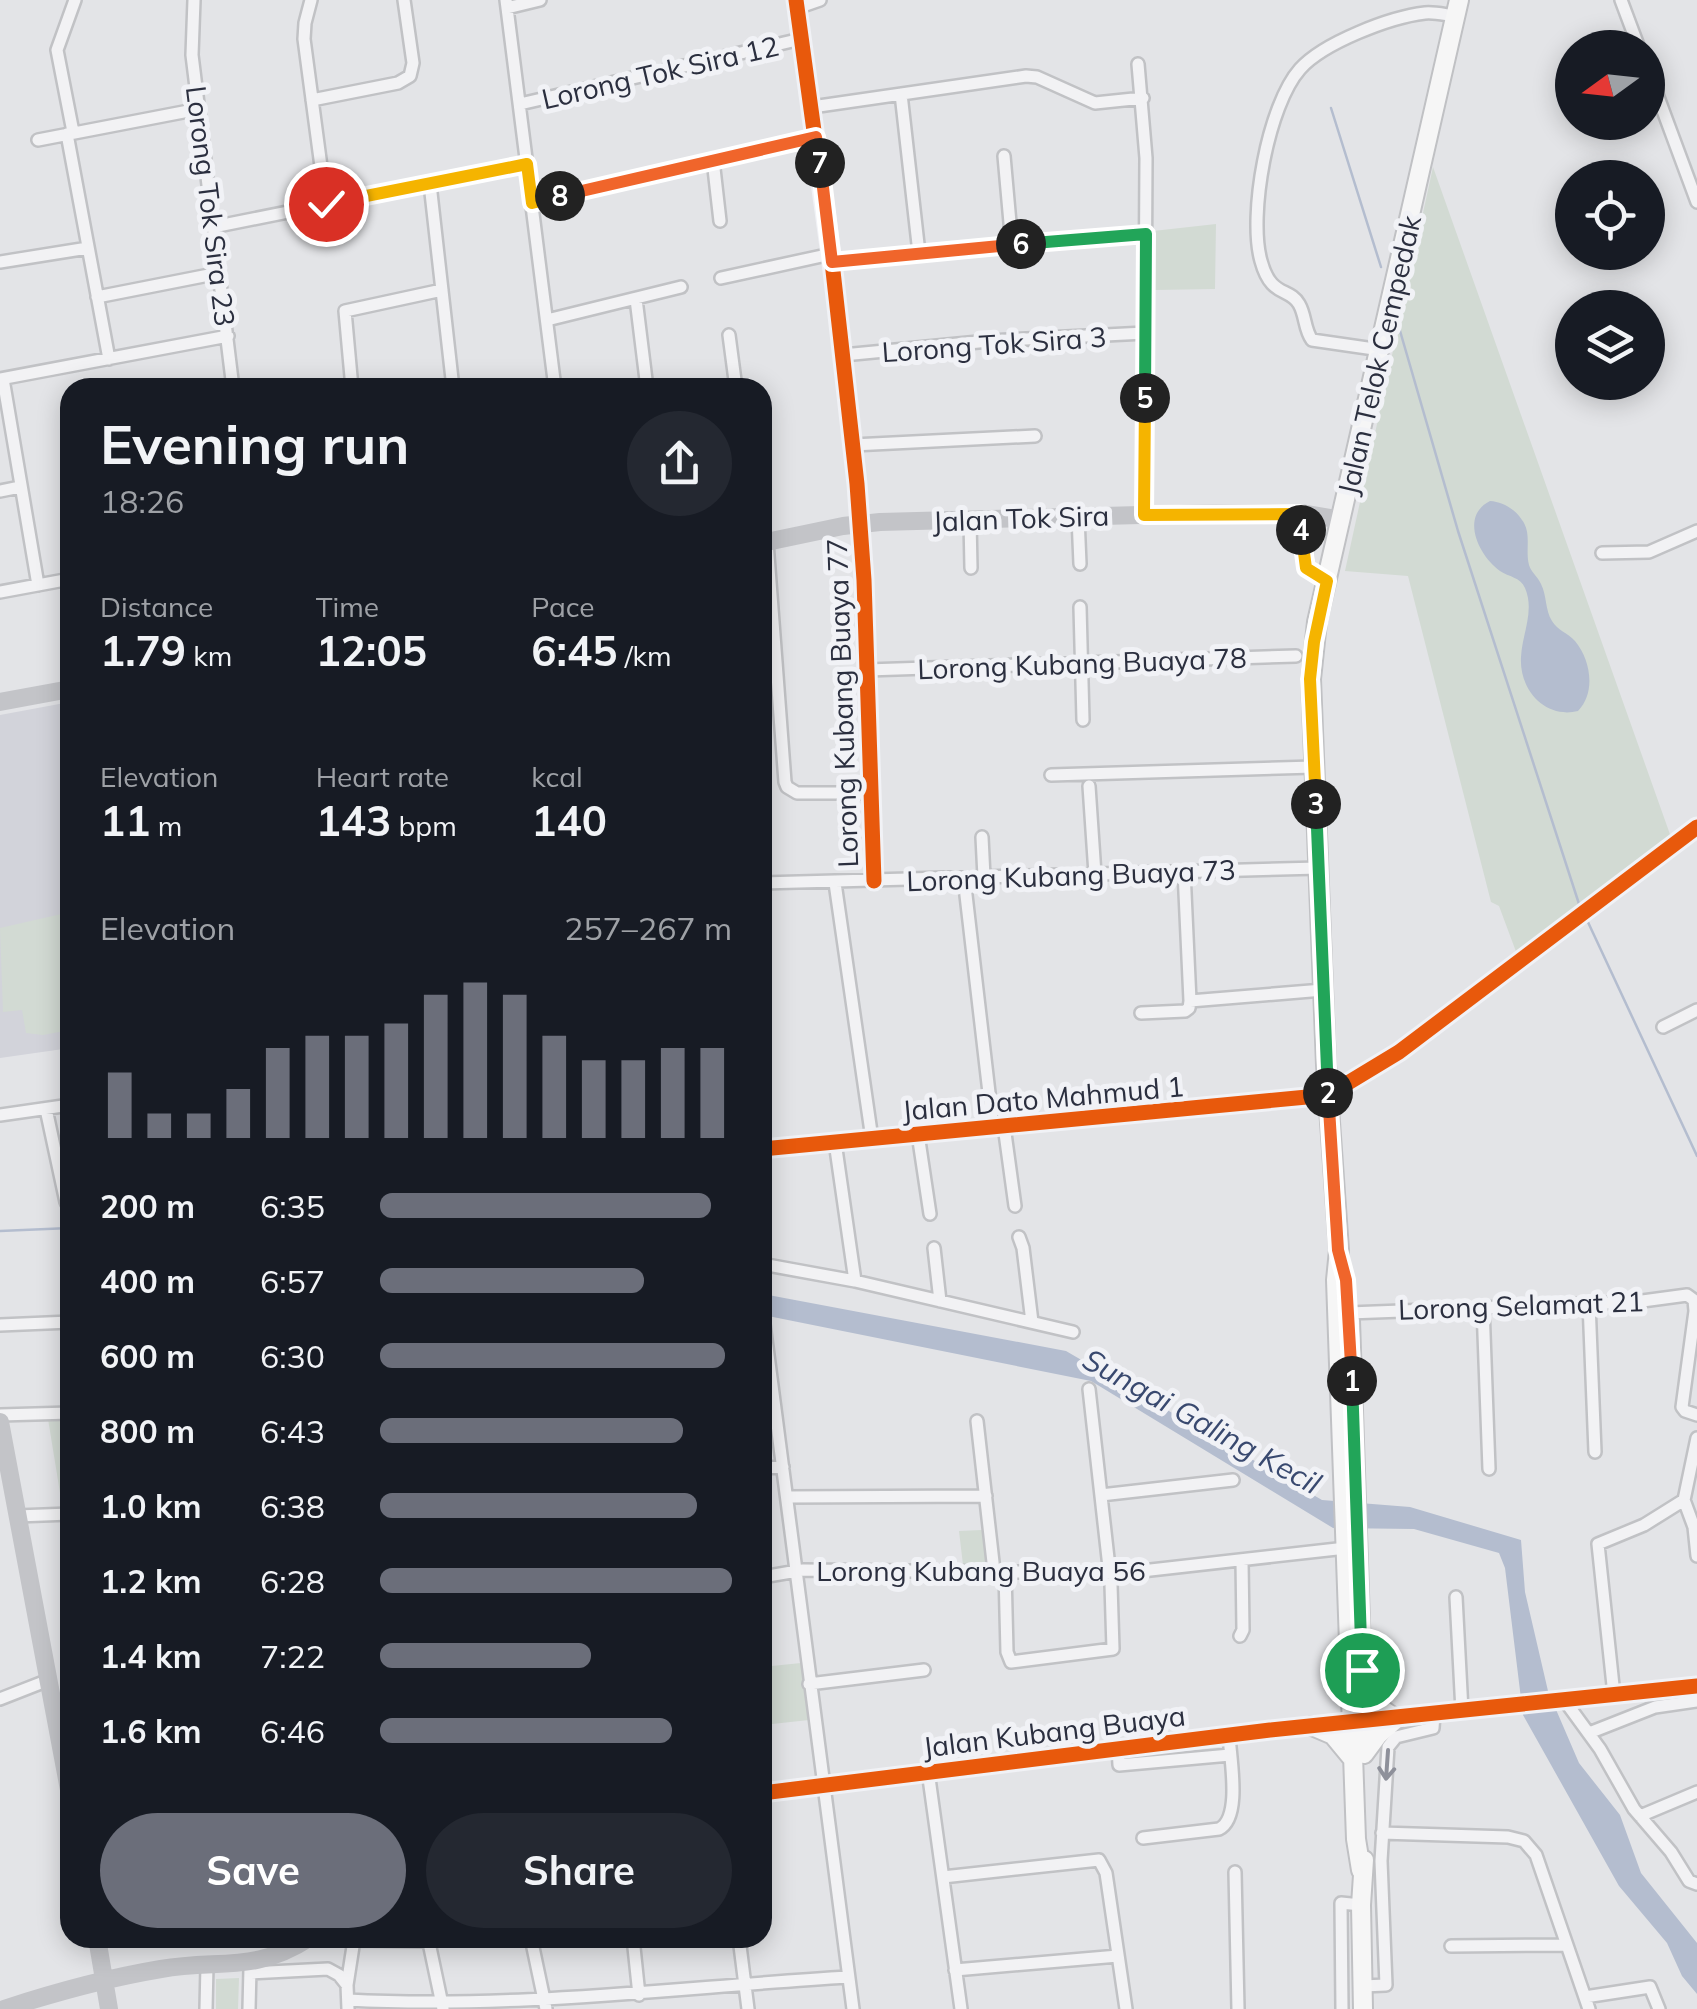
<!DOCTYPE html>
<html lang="en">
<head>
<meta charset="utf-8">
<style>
  body { margin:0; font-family:Mulish,sans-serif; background:#242831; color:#f1f3f6; height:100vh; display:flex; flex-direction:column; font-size:38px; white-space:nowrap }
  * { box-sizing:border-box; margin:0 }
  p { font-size:32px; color:#9ea1a6 }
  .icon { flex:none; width:55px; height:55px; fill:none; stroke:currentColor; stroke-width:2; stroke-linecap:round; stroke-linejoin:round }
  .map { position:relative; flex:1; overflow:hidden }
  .panel { position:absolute; left:60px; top:378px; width:712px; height:1570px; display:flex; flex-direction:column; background:#171b24; border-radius:30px; box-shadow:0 5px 25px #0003 }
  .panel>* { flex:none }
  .needle { width:65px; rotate:255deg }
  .controls { position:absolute; left:1555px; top:30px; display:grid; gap:20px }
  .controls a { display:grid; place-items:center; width:110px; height:110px; border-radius:50%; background:#171b24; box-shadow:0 5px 25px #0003; font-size:50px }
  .pin { position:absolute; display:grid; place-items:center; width:85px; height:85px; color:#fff; margin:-42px; border:5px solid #fff; border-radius:50%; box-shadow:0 2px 10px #0007 }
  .km { position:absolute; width:50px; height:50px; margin:-25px; border-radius:50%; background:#222; color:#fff; font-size:28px; line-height:50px; text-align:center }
  .round { display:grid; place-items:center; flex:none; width:105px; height:105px; border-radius:52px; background:#242831 }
  .overview { display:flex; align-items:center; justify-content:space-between; height:170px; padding:0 40px }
  h1 { font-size:55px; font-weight:700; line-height:75px }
  .stats { display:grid; grid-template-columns:repeat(3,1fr); gap:15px; height:170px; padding:10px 40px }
  .stats div { display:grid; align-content:center }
  .stats b { font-size:42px; font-weight:700 }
  .stats small { font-size:28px; font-weight:400 }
  .stats p { font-size:28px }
  .chart { height:280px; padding:20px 40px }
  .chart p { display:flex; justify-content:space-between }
  .chart svg { width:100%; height:180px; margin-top:10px; stroke:#6b6e7a; stroke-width:6 }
  .action { display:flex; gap:20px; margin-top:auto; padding:20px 40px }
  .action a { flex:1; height:115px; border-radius:60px; background:#6b6e7a; color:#fff; font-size:40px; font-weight:700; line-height:115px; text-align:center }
  .action a+a { background:#242831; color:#f1f3f6 }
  ul { padding:0 40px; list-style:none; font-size:32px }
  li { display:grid; grid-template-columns:160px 120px 1fr; align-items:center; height:75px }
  li i { height:25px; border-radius:12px; background:#6b6e7a }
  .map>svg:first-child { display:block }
  .built { fill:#d2d3da }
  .green { fill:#d2dad3 }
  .water { fill:#b4bdcf }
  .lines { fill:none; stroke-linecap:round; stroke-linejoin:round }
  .stream { stroke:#b4bdcf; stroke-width:2.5 }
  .street-casing { stroke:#c1c2c5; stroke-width:16 }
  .primary-casing { stroke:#c0c1c4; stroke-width:22 }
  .street { stroke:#f2f2f4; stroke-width:11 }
  .secondary { stroke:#c3c4c8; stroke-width:18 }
  .primary { stroke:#f6f6f6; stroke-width:18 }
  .cycleway-casing { stroke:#f1f2f6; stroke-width:21 }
  .cycleway { stroke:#e8590c; stroke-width:15 }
  .oneway { stroke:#8e909a }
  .split-1-casing { stroke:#fff; stroke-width:20 }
  .split-2-casing { stroke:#fff; stroke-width:20 }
  .split-3-casing { stroke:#fff; stroke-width:20 }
  .split-4-casing { stroke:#fff; stroke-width:20 }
  .split-5-casing { stroke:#fff; stroke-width:20 }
  .split-6-casing { stroke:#fff; stroke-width:20 }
  .split-7-casing { stroke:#fff; stroke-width:20 }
  .split-8-casing { stroke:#fff; stroke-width:20 }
  .split-9-casing { stroke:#fff; stroke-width:20 }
  .split-1 { stroke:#22a559; stroke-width:12 }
  .split-2 { stroke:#f0652b; stroke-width:12 }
  .split-3 { stroke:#22a559; stroke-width:12 }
  .split-4 { stroke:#f5b400; stroke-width:12 }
  .split-5 { stroke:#f5b400; stroke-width:12 }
  .split-6 { stroke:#22a559; stroke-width:12 }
  .split-7 { stroke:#f0652b; stroke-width:12 }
  .split-8 { stroke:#f0652b; stroke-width:12 }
  .split-9 { stroke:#f5b400; stroke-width:12 }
  .labels { text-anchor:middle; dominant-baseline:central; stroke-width:10; stroke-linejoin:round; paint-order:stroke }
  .street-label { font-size:28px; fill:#2b2f3f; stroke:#f1f2f6 }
  .water-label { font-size:30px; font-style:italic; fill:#39496f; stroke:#f1f2f6 }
</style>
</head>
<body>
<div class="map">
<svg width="1697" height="2009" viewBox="0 0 1697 2009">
  <rect width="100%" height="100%" fill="#e3e4e7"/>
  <!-- built -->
  <path class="built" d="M70 702V1048L0 1058V715Z"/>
  <!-- green -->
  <path class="green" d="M1433 167 1672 840 1518 957 1499 906 1491 902 1408 576 1345 571Z
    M1216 224 1215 289 1155 290 1153 231Z
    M70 912V1030L43 1035 26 1033 22 1010 3 1012 0 928Z
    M48 1419H70V1505H62Z
    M982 1530 987 1564 963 1565 959 1531Z
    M801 1663 809 1720 763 1725 762 1667Z
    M239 1978 238 2009H216V1979Z"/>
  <!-- water -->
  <path class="water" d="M1490 501C1503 502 1515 509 1522 520 1532 533 1525 550 1529 565 1531 572 1538 577 1541 584 1547 596 1545 610 1552 621 1557 630 1568 633 1575 641 1591 660 1596 693 1578 711 1546 719 1519 691 1521 657 1522 634 1535 611 1525 588 1520 577 1509 577 1500 571 1478 555 1460 516 1490 501Z
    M763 1294 1066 1351 1322 1500 1410 1507 1521 1540 1525 1592 1548 1691 1579 1763 1620 1815 1641 1873 1697 1943V1994L1682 1976 1667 1943 1619 1886 1523 1715 1505 1568 1499 1553 1414 1529 1333 1528 1091 1381 763 1315Z"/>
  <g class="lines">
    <!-- stream -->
    <path class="stream" d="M1331 108 1381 267
      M1396 317 1458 531 1580 907
      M1587 920 1697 1156
      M0 1231 70 1228"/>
    <!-- street casing -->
    <g class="street-casing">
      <path id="street" d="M194 0 192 55 233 388
        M311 0 305 23 304 39 326 204
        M506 0 555 388
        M796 0 832 262 857 484 864 580 874 881
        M1621 0 1639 48
        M507 8 540 0
        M797 8 820 0
        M1138 64 1146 158 1144 515
        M1648 70 1697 202
        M901 94 919 253
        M312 100 398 83 410 76 413 63 404 0
        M520 104 801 39
        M812 107 1026 76 1037 77 1095 103 1143 98
        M73 132 57 50 75 0
        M67 134 109 359
        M38 140 199 109
        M1004 156 1012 245
        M713 160 720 221
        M430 184 453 388
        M532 203 816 137
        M213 227 527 164
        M0 262 88 248
        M832 262 1146 234
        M721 278 831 254
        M97 297 219 273
        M636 299 647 388
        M547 320 681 287
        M729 335 736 388
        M1381 350 1312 340C1304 329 1306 316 1299 304 1289 287 1271 298 1261 261 1248 215 1268 105 1300 69 1323 43 1390 17 1425 13 1435 12 1446 15 1456 16
        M843 355 989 341 1145 333
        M0 379 228 336
        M3 379 38 585
        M352 388 345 311 442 290
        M853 445 1035 436
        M0 491 20 487
        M1078 517 1080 564
        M970 520 971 568
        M767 542 785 782 787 787 797 793H869
        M1602 553 1649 552 1697 531
        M0 592 70 579
        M1080 607 1083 720
        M867 670 1296 656
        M1051 775 1314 767
        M1089 786 1095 874
        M982 837 984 877
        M1184 871 1190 1001
        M964 878 993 1127
        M762 883 1319 868
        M835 883 872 1139
        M1141 1013 1185 1011 1189 1008 1190 1001 1323 990
        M1663 1027 1697 1010
        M46 1109 66 1202
        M0 1115 70 1105
        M1004 1126 1015 1206
        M918 1134 930 1214
        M835 1142 855 1281
        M762 1149 1328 1095
        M1019 1237 1023 1248 1032 1322
        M934 1248 940 1301
        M762 1264 855 1281 1073 1332
        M1589 1303 1595 1452
        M1483 1307 1489 1469
        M1349 1313 1635 1302 1687 1295 1694 1300 1695 1311 1682 1407 1685 1411 1697 1415
        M764 1324 853 2009
        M0 1325 70 1322
        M0 1415 70 1413
        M977 1421 994 1571
        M1697 1438 1684 1500 1694 1527 1697 1556
        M762 1468 783 1467
        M1101 1495 1233 1480
        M787 1497 986 1496
        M17 1516 70 1514
        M1005 1572 1007 1652 1011 1662 1113 1649 1111 1585 1089 1389
        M762 1577 803 1570 1124 1573 1346 1548
        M1456 1597 1462 1711
        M1240 1636 1243 1630 1242 1561
        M809 1684 924 1670
        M1614 1695 1598 1544 1644 1525 1684 1500
        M0 1699 46 1681
        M1565 1701 1600 1749 1634 1809 1671 1852 1689 1881 1697 1884
        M1589 1733 1655 1707 1697 1701
        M1118 1748 1119 1765 1230 1755
        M928 1771 961 2009
        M1640 1816 1697 1792
        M1382 1833 1508 1837 1524 1841 1536 1855 1589 2009
        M1143 1838 1219 1829C1242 1818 1230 1758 1229 1735
        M1235 1872 1238 2009
        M943 1877 1099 1860 1106 1873 1126 2009
        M428 1938 443 2009
        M531 1938 546 2009
        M633 1938 639 1995
        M739 1938 748 2009
        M1451 1946 1566 1945
        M955 1970 1118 1956
        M251 1973 328 1969 339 1975 347 1985
        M1363 1986 1386 1985 1381 1861 1388 1747 1396 1737 1433 1728 1434 1714
        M1585 1997 1650 1987 1659 2009
        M348 2000C515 2009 682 1987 848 1977
        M206 2009 207 1965
        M249 2009 250 1968
        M348 2009 347 1985 354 1940 429 1941
        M1342 2009 1341 1903 1361 1905"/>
    </g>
    <!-- primary casing -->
    <g class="primary-casing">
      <path id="primary" d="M1350 1320 1364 1744
        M1312 1726 1333 1735 1352 1758
        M1364 1754 1378 1735 1396 1719 1380 1708 1367 1685
        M1361 1870 1356 1839 1336 1280 1339 1250 1326 1065 1311 679 1317 622 1459 0
        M1363 2009 1361 1905 1364 1860"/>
    </g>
    <!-- street -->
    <use href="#street" class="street"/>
    <!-- secondary -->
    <path class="secondary" d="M1300 513 1307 568 1327 581
      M762 543 843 526 880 522 1217 513H1300L1342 520
      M0 702 70 689
      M1328 1095 1399 1052 1697 827
      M0 1422 70 1795
      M762 1793 1270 1730 1697 1686
      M97 1938 109 2009
      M4 2009C56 1992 107 1978 161 1969 220 1959 255 1973 309 1938"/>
    <!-- primary -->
    <use href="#primary" class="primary"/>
    <!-- cycleway casing -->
    <g class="cycleway-casing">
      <path id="cycleway" d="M796 0 832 262 857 484 864 580 874 881
        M762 1149 1328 1095 1399 1052 1697 827
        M762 1793 1270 1730 1697 1686"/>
    </g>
    <!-- cycleway -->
    <use href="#cycleway" class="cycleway"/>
  </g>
  <!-- one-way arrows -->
  <defs><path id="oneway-shaft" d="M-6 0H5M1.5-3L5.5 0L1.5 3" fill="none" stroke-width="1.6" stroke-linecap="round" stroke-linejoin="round" transform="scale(2.5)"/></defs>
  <use class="oneway" href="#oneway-shaft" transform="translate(1387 1765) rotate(94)"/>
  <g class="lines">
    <!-- split-1 casing -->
    <g class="split-1-casing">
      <path id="split-1" d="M1352 1381 1362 1670"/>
    </g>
    <!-- split-2 casing -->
    <g class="split-2-casing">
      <path id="split-2" d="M1328 1093 1338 1250 1346 1280 1352 1381"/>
    </g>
    <!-- split-3 casing -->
    <g class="split-3-casing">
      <path id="split-3" d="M1316 804 1328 1093"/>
    </g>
    <!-- split-4 casing -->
    <g class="split-4-casing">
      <path id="split-4" d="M1301 530 1306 568 1327 581 1314 642 1310 679 1316 804"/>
    </g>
    <!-- split-5 casing -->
    <g class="split-5-casing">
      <path id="split-5" d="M1145 398 1144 515 1300 514 1301 530"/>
    </g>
    <!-- split-6 casing -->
    <g class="split-6-casing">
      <path id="split-6" d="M1021 244 1146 234 1145 398"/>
    </g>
    <!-- split-7 casing -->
    <g class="split-7-casing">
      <path id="split-7" d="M820 163 832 262 1021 244"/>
    </g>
    <!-- split-8 casing -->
    <g class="split-8-casing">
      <path id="split-8" d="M560 196 816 137 820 163"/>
    </g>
    <!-- split-9 casing -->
    <g class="split-9-casing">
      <path id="split-9" d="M326 204 527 164 532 203 560 196"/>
    </g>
    <!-- split-1 -->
    <use href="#split-1" class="split-1"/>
    <!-- split-2 -->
    <use href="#split-2" class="split-2"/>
    <!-- split-3 -->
    <use href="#split-3" class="split-3"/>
    <!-- split-4 -->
    <use href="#split-4" class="split-4"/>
    <!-- split-5 -->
    <use href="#split-5" class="split-5"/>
    <!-- split-6 -->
    <use href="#split-6" class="split-6"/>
    <!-- split-7 -->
    <use href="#split-7" class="split-7"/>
    <!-- split-8 -->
    <use href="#split-8" class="split-8"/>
    <!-- split-9 -->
    <use href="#split-9" class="split-9"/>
  </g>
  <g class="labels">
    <!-- street labels -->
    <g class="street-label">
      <text transform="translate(660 72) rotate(-13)">Lorong Tok Sira 12</text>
      <text transform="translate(211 206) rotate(83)">Lorong Tok Sira 23</text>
      <text transform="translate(994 344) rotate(-4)">Lorong Tok Sira 3</text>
      <text transform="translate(1379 355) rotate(-77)">Jalan Telok Cempedak</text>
      <text transform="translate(1021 518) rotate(-2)">Jalan Tok Sira</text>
      <text transform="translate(1082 663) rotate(-2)">Lorong Kubang Buaya 78</text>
      <text transform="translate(842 703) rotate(-92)">Lorong Kubang Buaya 77</text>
      <text transform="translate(1071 875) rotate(-2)">Lorong Kubang Buaya 73</text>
      <text transform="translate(1043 1098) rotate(-5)">Jalan Dato Mahmud 1</text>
      <text transform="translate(1521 1305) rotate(-2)">Lorong Selamat 21</text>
      <text x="981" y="1570">Lorong Kubang Buaya 56</text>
      <text transform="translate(1054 1731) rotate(-7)">Jalan Kubang Buaya</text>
    </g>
    <!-- water labels -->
    <g class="water-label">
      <text transform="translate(1202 1421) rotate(29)">Sungai Galing Kecil</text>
    </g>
  </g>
</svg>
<div class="controls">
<a><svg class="needle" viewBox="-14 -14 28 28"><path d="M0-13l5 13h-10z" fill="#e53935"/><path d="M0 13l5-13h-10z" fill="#9ea1a6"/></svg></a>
<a><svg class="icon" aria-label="locate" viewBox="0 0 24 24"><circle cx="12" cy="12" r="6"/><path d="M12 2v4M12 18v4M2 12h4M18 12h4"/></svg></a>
<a><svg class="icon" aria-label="layers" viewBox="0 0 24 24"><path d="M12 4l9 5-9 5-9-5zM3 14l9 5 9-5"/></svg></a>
</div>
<div class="pin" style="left:1362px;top:1670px;background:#1e9e55"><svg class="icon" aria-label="arrive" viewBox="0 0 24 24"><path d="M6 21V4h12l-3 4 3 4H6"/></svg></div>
<div class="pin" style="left:326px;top:204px;background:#d93025"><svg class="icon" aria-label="check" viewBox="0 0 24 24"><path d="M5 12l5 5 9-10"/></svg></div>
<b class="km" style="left:1352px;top:1381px">1</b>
<b class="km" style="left:1328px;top:1093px">2</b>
<b class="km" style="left:1316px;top:804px">3</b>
<b class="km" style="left:1301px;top:530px">4</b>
<b class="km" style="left:1145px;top:398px">5</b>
<b class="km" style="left:1021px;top:244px">6</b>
<b class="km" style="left:820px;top:163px">7</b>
<b class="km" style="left:560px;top:196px">8</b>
<section class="panel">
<div class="overview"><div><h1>Evening run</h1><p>18:26</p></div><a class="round"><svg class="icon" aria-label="share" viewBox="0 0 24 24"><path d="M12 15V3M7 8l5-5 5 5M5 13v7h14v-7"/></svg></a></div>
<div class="stats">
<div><p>Distance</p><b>1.79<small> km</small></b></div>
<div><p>Time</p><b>12:05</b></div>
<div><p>Pace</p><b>6:45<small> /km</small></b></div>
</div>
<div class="stats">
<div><p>Elevation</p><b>11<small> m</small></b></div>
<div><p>Heart rate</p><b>143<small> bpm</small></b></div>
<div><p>kcal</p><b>140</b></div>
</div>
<div class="chart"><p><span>Elevation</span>257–267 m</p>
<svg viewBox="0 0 160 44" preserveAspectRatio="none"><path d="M5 44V28M15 44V38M25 44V38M35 44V32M45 44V22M55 44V19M65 44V19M75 44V16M85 44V9M95 44V6M105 44V9M115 44V19M125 44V25M135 44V25M145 44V22M155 44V22"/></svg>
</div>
<ul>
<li><b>200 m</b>6:35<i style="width:94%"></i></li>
<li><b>400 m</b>6:57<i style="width:75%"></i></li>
<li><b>600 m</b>6:30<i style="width:98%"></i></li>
<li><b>800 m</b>6:43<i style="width:86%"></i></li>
<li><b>1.0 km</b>6:38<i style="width:90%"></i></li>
<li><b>1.2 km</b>6:28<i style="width:100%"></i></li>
<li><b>1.4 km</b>7:22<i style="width:60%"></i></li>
<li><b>1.6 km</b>6:46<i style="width:83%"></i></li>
</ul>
<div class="action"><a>Save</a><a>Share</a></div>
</section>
</div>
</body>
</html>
